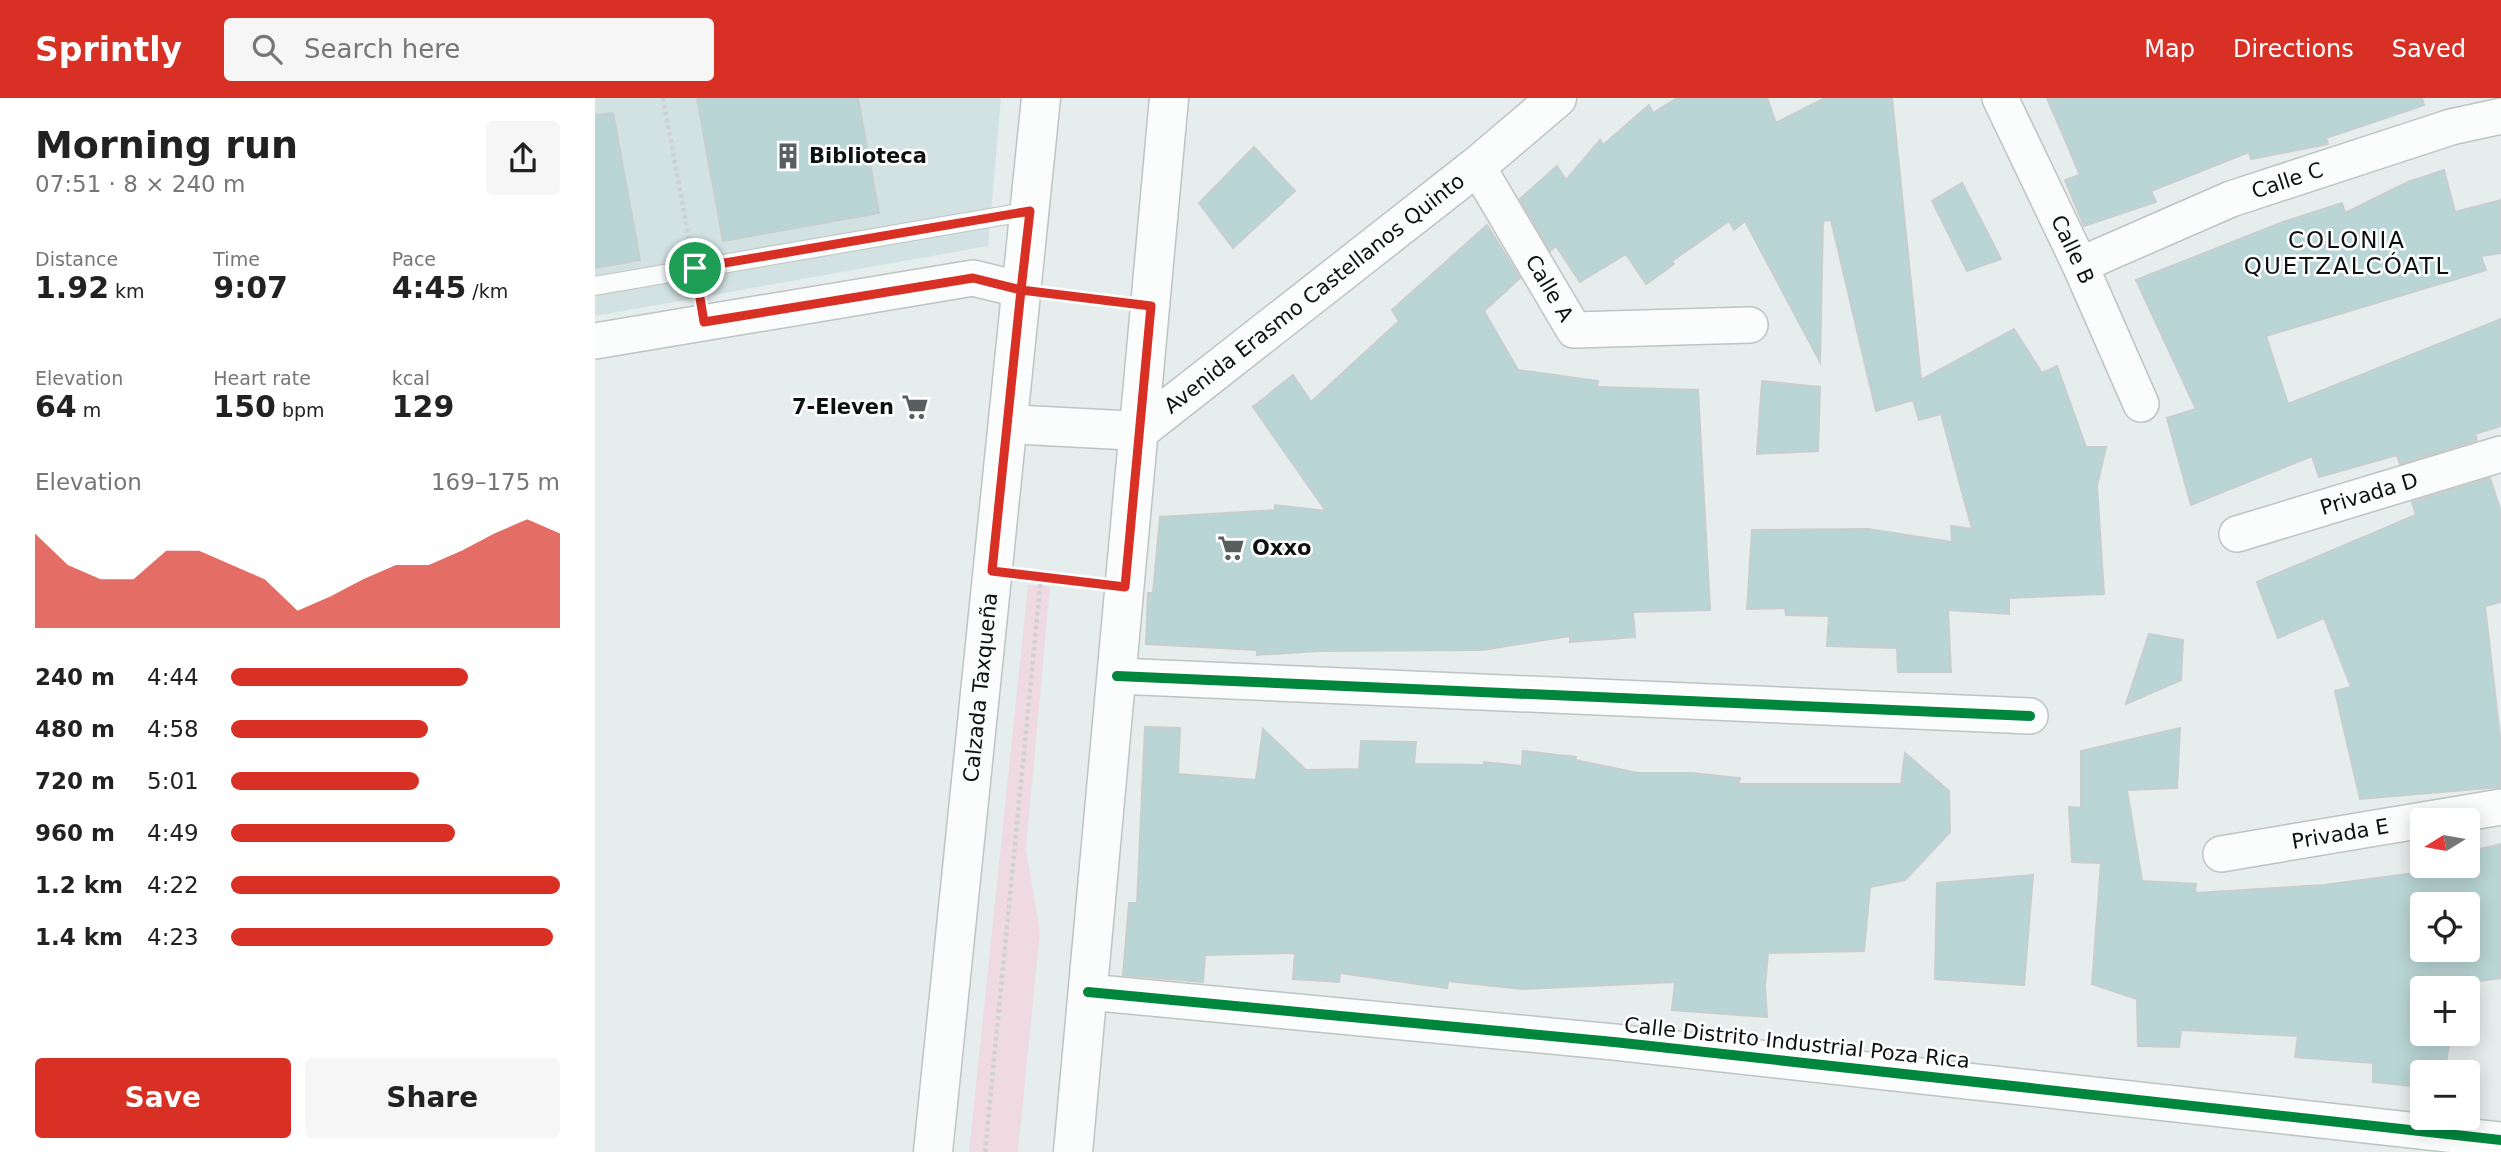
<!DOCTYPE html>
<html lang="en">
<head>
<meta charset="utf-8">
<style>
  body { margin:0; font-family:"DejaVu Sans",sans-serif; background:#f6f6f6; color:#222; height:100vh; display:flex; flex-direction:column; font-size:26px; white-space:nowrap }
  * { box-sizing:border-box; margin:0 }
  p { font-size:23px; color:#767676 }
  .icon { flex:none; width:38px; height:38px; fill:none; stroke:currentColor; stroke-width:2; stroke-linecap:round; stroke-linejoin:round }
  .map { position:relative; flex:1; overflow:hidden }
  .drawer { display:flex; flex-direction:column; background:#fff; width:595px }
  .drawer>* { flex:none }
  .needle { width:46px; rotate:259deg }
  .tools { position:absolute; left:1815px; top:710px; display:grid; gap:14px }
  .tools a { display:grid; place-items:center; width:70px; height:70px; border-radius:7px; background:#fff; box-shadow:0 4px 18px #0003; font-size:35px }
  .pin { position:absolute; display:grid; place-items:center; width:60px; height:60px; color:#fff; margin:-30px; border:4px solid #fff; border-radius:50%; box-shadow:0 2px 7px #0007 }
  .round { display:grid; place-items:center; flex:none; width:74px; height:74px; border-radius:7px; background:#f6f6f6 }
  .overview { display:flex; align-items:center; justify-content:space-between; height:119px; padding:0 35px }
  h1 { font-size:38px; font-weight:700; line-height:52px }
  .stats { display:grid; grid-template-columns:repeat(3,1fr); gap:10px; height:119px; padding:7px 35px }
  .stats div { display:grid; align-content:center }
  .stats b { font-size:30px; font-weight:700 }
  .stats small { font-size:19px; font-weight:400 }
  .stats p { font-size:19px }
  .chart { height:196px; padding:14px 35px }
  .chart p { display:flex; justify-content:space-between }
  .chart svg { width:100%; height:126px; margin-top:7px; fill:#d93025; opacity:.7 }
  .primary-button { display:flex; gap:14px; margin-top:auto; padding:14px 35px }
  .primary-button a { flex:1; height:80px; border-radius:7px; background:#d93025; color:#fff; font-size:28px; font-weight:700; line-height:80px; text-align:center }
  .primary-button a+a { background:#f6f6f6; color:#222 }
  ul { padding:0 35px; list-style:none; font-size:23px }
  li { display:grid; grid-template-columns:112px 84px 1fr; align-items:center; height:52px }
  li i { height:18px; border-radius:9px; background:#d93025 }
  header { display:flex; align-items:center; gap:42px; box-sizing:border-box; height:98px; padding:0 35px; background:#d93025; color:#fff }
  header strong { font-size:33px }
  nav { display:flex; gap:38px; margin-inline-start:auto; font-size:24px }
  .search { width:490px; height:63px; background:#f6f6f6; display:flex; align-items:center; gap:18px; box-sizing:border-box; padding:0 24px; border-radius:7px; color:#767676; font-size:26px }
  main { display:flex; flex:1; min-height:0 }
  .map>svg:first-child { display:block }
  .built { fill:#d2e1e1 }
  .green { fill:#f0dae1 }
  .building { fill:#bad5d5; stroke:#c8cece; stroke-width:2; fill-rule:evenodd }
  .lines { fill:none; stroke-linecap:round; stroke-linejoin:round }
  .lane-casing { stroke:#bec3c3; stroke-width:20 }
  .street-casing { stroke:#bec3c3; stroke-width:38 }
  .secondary-casing { stroke:#bec3c3; stroke-width:41 }
  .path { stroke:#ced1d1; stroke-width:4.5; stroke-dasharray:3.5 3.5; stroke-linecap:butt }
  .lane { stroke:#fbfcfc; stroke-width:18 }
  .street { stroke:#fbfcfc; stroke-width:35 }
  .secondary { stroke:#fbfcfc; stroke-width:38 }
  .cycleway-casing { stroke:#fff; stroke-width:15 }
  .cycleway { stroke:#00873e; stroke-width:10 }
  .route-casing { stroke:#fff; stroke-width:14 }
  .route { stroke:#d93025; stroke-width:9 }
  .labels { text-anchor:middle; dominant-baseline:central; stroke-width:5; stroke-linejoin:round; paint-order:stroke }
  .poi-label { font-size:21px; font-weight:bold; fill:#0d1111; stroke:#fff; text-anchor:start }
  .street-label { font-size:21px; fill:#0d1111; stroke:#fff }
  .neighbourhood-label { font-size:23px; letter-spacing:2px; fill:#0d1111; stroke:#fff }
</style>
</head>
<body>
<header>
<strong>Sprintly</strong>
<div class="search"><svg class="icon" aria-label="search" viewBox="0 0 24 24"><circle cx="10" cy="10" r="6"/><path d="M15 15l6 6"/></svg>Search here</div>
<nav><a>Map</a><a>Directions</a><a>Saved</a></nav>
</header>
<main>
<section class="drawer">
<div class="overview"><div><h1>Morning run</h1><p>07:51 · 8 × 240 m</p></div><a class="round"><svg class="icon" aria-label="share" viewBox="0 0 24 24"><path d="M12 15V3M7 8l5-5 5 5M5 13v7h14v-7"/></svg></a></div>
<div class="stats">
<div><p>Distance</p><b>1.92<small> km</small></b></div>
<div><p>Time</p><b>9:07</b></div>
<div><p>Pace</p><b>4:45<small> /km</small></b></div>
</div>
<div class="stats">
<div><p>Elevation</p><b>64<small> m</small></b></div>
<div><p>Heart rate</p><b>150<small> bpm</small></b></div>
<div><p>kcal</p><b>129</b></div>
</div>
<div class="chart"><p><span>Elevation</span>169–175 m</p>
<svg viewBox="0 0 160 44" preserveAspectRatio="none"><path d="M0 44V11L10 22L20 27L30 27L40 17L50 17L60 22L70 27L80 38L90 33L100 27L110 22L120 22L130 17L140 11L150 6L160 11V44z"/></svg>
</div>
<ul>
<li><b>240 m</b>4:44<i style="width:72%"></i></li>
<li><b>480 m</b>4:58<i style="width:60%"></i></li>
<li><b>720 m</b>5:01<i style="width:57%"></i></li>
<li><b>960 m</b>4:49<i style="width:68%"></i></li>
<li><b>1.2 km</b>4:22<i style="width:100%"></i></li>
<li><b>1.4 km</b>4:23<i style="width:98%"></i></li>
</ul>
<div class="primary-button"><a>Save</a><a>Share</a></div>
</section>
<div class="map">
<svg width="1906" height="1054" viewBox="0 0 1906 1054">
  <rect width="100%" height="100%" fill="#e6eded"/>
  <!-- built -->
  <path class="built" d="M0 0H406L393 148 0 218Z"/>
  <!-- green -->
  <path class="green" d="M433 487 455 489 431 751 445 834 423 1054H374Z"/>
  <!-- building -->
  <path class="building" d="M102 0H263L284 115 128 143Z
    M1082 0H1172L1181 25 1230 0H1297L1326 282 1419 231 1447 275 1462 268 1491 349H1511L1502 388 1509 496 1414 500V516L1353 512 1356 574H1303L1302 550 1232 548 1234 518 1191 517 1190 510 1152 511 1157 432 1273 431 1357 444 1356 428 1377 431 1346 316 1324 322 1318 302 1281 313 1236 122 1228 123 1225 264 1150 123 1139 132 1134 123 1077 163 1079 166 1051 186 1031 156 985 184 961 148 955 153 925 101 962 68 971 82 1005 42 1008 47 1054 7 1058 15Z
    M1452 0H1827L1829 7 1731 40 1733 46 1656 61 1654 54 1556 93 1561 104 1489 128 1470 82 1485 77Z
    M18 15 45 162 0 170V17Z
    M659 49 700 93 638 150 604 105Z
    M1849 72 1860 114 1906 102V155L1886 158 1891 172 1671 238 1693 306 1906 221V328L1880 336 1882 342 1805 366 1802 357 1724 379 1717 358 1596 407 1572 320 1601 311 1541 182 1688 124 1747 105 1750 115 1813 84Z
    M1367 85 1406 161 1372 173 1337 103Z
    M892 127 925 180 889 213 923 272 1003 283 1002 289 1103 292 1115 512 1038 514 1040 539 975 544V538L887 552 724 553 662 557V552L551 546 553 495H558L565 419 680 412V407L731 413 658 309 698 277 716 304 804 223 797 212Z
    M1167 283 1225 289 1223 353 1162 356Z
    M1895 380 1906 414V504L1890 508 1906 647V689L1765 701 1740 593 1756 589 1729 520 1683 540 1662 484 1821 417 1817 404Z
    M1554 536 1588 542 1586 582 1531 606Z
    M550 629 585 630 583 676 661 682 668 631 711 672 764 671 766 643 821 644 819 666 889 667V664L927 668 928 653 981 659 980 662 1043 675H1097L1145 680 1143 686H1306L1310 655 1354 693 1355 734 1310 782 1275 789 1269 853 1173 855 1170 888 1172 919 1077 912 1080 884 927 891 853 883 852 890 745 875 744 884 698 881 700 855 610 857 608 884 528 877 534 805H542Z
    M1585 630 1582 690 1532 692 1547 783 1601 786 1600 795 1729 787 1820 775 1819 767 1827 765V768H1872V754L1906 746V880L1864 886 1863 891H1827V936H1856L1849 975H1827V989L1778 984V965L1700 959 1703 938 1586 932 1584 949 1543 948 1542 901 1497 886 1506 765 1477 764 1474 709 1486 710V653ZM1827 807H1872V852H1827Z
    M1438 777 1429 887 1340 881 1342 785Z"/>
  <g class="lines">
    <!-- lane casing -->
    <g class="lane-casing">
      <path id="lane" d="M0 188 435 113"/>
    </g>
    <!-- street casing -->
    <g class="street-casing">
      <g id="street">
        <path id="s1" d="M1405 0 1485 167 1546 306"/>
        <path id="s2" d="M882 68 979 232 1155 227"/>
        <path id="s3" d="M1485 167 1636 101 1856 29 1906 18"/>
        <path d="M0 243 378 180 427 192"/>
        <path id="s4" d="M1642 436 1906 356"/>
        <path d="M522 578 1435 618"/>
        <path id="s5" d="M1626 756 1906 709"/>
        <path d="M493 894 1019 944 1906 1042"/>
      </g>
    </g>
    <!-- secondary casing -->
    <g class="secondary-casing">
      <g id="secondary">
        <path id="s6" d="M413 326 544 333 882 68 962 0"/>
        <path id="s7" d="M338 1054 446 0"/>
        <path d="M478 1054 574 0"/>
      </g>
    </g>
    <!-- path -->
    <path class="path" d="M68 0 94 141
      M469 197 512 203
      M443 479 487 484
      M390 1054 446 479"/>
    <!-- lane -->
    <use href="#lane" class="lane"/>
    <!-- street -->
    <use href="#street" class="street"/>
    <!-- secondary -->
    <use href="#secondary" class="secondary"/>
    <!-- cycleway casing -->
    <g class="cycleway-casing">
      <path id="cycleway" d="M522 578 1435 618
        M493 894 1019 944 1906 1042"/>
    </g>
    <!-- cycleway -->
    <use href="#cycleway" class="cycleway"/>
  </g>
  <g class="lines">
    <!-- route casing -->
    <g class="route-casing">
      <path id="route" d="M100 170 109 224 378 180 426 192 397 473 530 489 556 208 426 192 435 113 100 170"/>
    </g>
    <!-- route -->
    <use href="#route" class="route"/>
  </g>
  <!-- icons -->
  <defs>
    <g id="building-bare" transform="scale(2.1)"><path d="M-4-6H4V6H1V3H-1V6H-4ZM-2.5-4.3h1.7v1.8h-1.7ZM.8-4.3h1.7v1.8H.8ZM-2.5-1h1.7V.8h-1.7ZM.8-1h1.7V.8H.8Z" fill="#595e5e" stroke="#fff" stroke-width="2.5" paint-order="stroke"/></g>
    <g id="supermarket-bare" transform="scale(2.1)"><path d="M-6-5.5h2.5l.6 2H6L4.5 2H-2.5L-4.4-4H-6ZM-1.5 3.2a1.3 1.3 0 1 0 .1 0ZM3 3.2a1.3 1.3 0 1 0 .1 0Z" fill="#595e5e" stroke="#fff" stroke-width="2.5" paint-order="stroke"/></g>
  </defs>
  <g fill-rule="evenodd">
    <use href="#building-bare" x="193" y="58"/>
    <use href="#supermarket-bare" x="320" y="309"/>
    <use href="#supermarket-bare" x="636" y="450"/>
  </g>
  <g class="labels">
    <!-- poi labels -->
    <g class="poi-label">
      <text x="214" y="58">Biblioteca</text>
      <text x="299" y="309" text-anchor="end">7-Eleven</text>
      <text x="657" y="450">Oxxo</text>
    </g>
    <!-- street labels -->
    <g class="street-label">
      <text stroke="none"><textPath href="#s3" startOffset="224">Calle C</textPath></text>
      <text stroke="none"><textPath href="#s1" startOffset="168">Calle B</textPath></text>
      <text stroke="none"><textPath href="#s2" startOffset="142">Calle A</textPath></text>
      <text stroke="none"><textPath href="#s6" startOffset="354">Avenida Erasmo Castellanos Quinto</textPath></text>
      <text stroke="none"><textPath href="#s4" startOffset="138">Privada D</textPath></text>
      <text stroke="none"><textPath href="#s7" startOffset="467">Calzada Taxqueña</textPath></text>
      <text stroke="none"><textPath href="#s5" startOffset="121">Privada E</textPath></text>
      <text transform="translate(1202 945) rotate(6)">Calle Distrito Industrial Poza Rica</text>
    </g>
    <!-- neighbourhood labels -->
    <g class="neighbourhood-label">
      <text x="1752" y="142">COLONIA<tspan x="1752" dy="26">QUETZALCÓATL</tspan></text>
    </g>
  </g>
</svg>
<div class="tools">
<a><svg class="needle" viewBox="-14 -14 28 28"><path d="M0-13l5 13h-10z" fill="#e53935"/><path d="M0 13l5-13h-10z" fill="#767676"/></svg></a>
<a><svg class="icon" aria-label="locate" viewBox="0 0 24 24"><circle cx="12" cy="12" r="6"/><path d="M12 2v4M12 18v4M2 12h4M18 12h4"/></svg></a>
<a>+</a>
<a>−</a>
</div>
<div class="pin" style="left:100px;top:170px;background:#1e9e55"><svg class="icon" aria-label="arrive" viewBox="0 0 24 24"><path d="M6 21V4h12l-3 4 3 4H6"/></svg></div>
</div>
</main>
</body>
</html>
